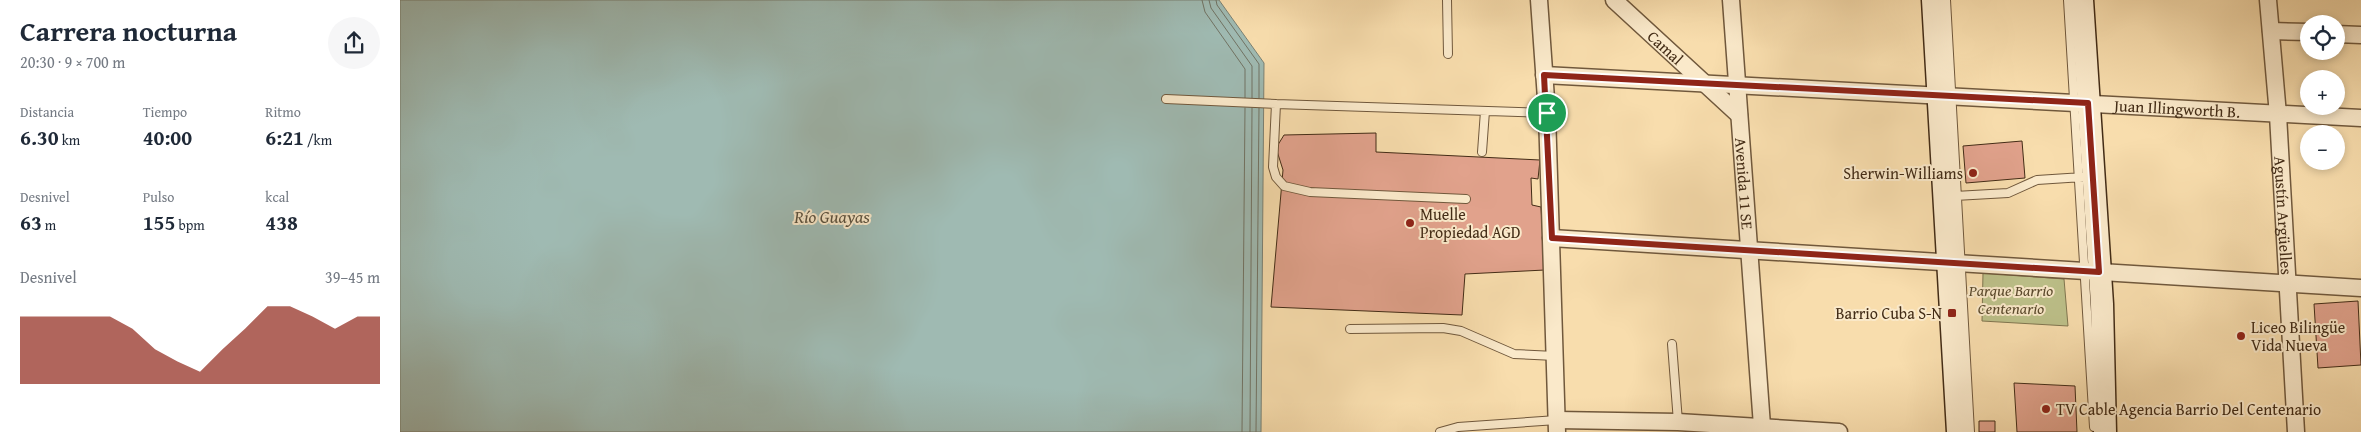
<!DOCTYPE html>
<html lang="es">
<head>
<meta charset="utf-8">
<style>
  body { margin:0; font-family:"Gentium Book Plus",serif; background:#f6f6f7; color:#1f2937; height:100vh; display:flex; flex-direction:column; font-size:19px; white-space:nowrap }
  * { box-sizing:border-box; margin:0 }
  p { font-size:16px; color:#747a83 }
  .icon { flex:none; width:28px; height:28px; fill:none; stroke:currentColor; stroke-width:2; stroke-linecap:round; stroke-linejoin:round }
  .map { position:relative; flex:1; overflow:hidden }
  .sheet { display:flex; flex-direction:column; background:#fff; width:400px }
  .sheet>* { flex:none }
  .fabs { position:absolute; left:1900px; top:15px; display:grid; gap:10px }
  .fabs a { display:grid; place-items:center; width:45px; height:45px; border-radius:50%; background:#fff; box-shadow:0 2px 8px #0003; font-size:25px }
  .pin { position:absolute; display:grid; place-items:center; width:42px; height:42px; color:#fff; margin:-21px; border:2px solid #fff; border-radius:50%; box-shadow:0 1px 5px #0007 }
  .round { display:grid; place-items:center; flex:none; width:52px; height:52px; border-radius:26px; background:#f6f6f7 }
  .overview { display:flex; align-items:center; justify-content:space-between; height:85px; padding:0 20px }
  h1 { font-size:28px; font-weight:600; line-height:38px }
  .metrics { display:grid; grid-template-columns:repeat(3,1fr); gap:8px; height:85px; padding:5px 20px }
  .metrics div { display:grid; align-content:center }
  .metrics b { font-size:21px; font-weight:600 }
  .metrics small { font-size:14px; font-weight:400 }
  .metrics p { font-size:14px }
  .chart { height:140px; padding:10px 20px }
  .chart p { display:flex; justify-content:space-between }
  .chart svg { width:100%; height:90px; margin-top:5px; fill:#8f2418; opacity:.7 }
  main { display:flex; flex:1; min-height:0 }
  .map>svg:first-child { display:block }
  .green { fill:#bdc18a; stroke:#807650 }
  .water { fill:#9fbab2; stroke:#7a8174 }
  .lines { fill:none; stroke-linecap:round; stroke-linejoin:round }
  .shore { stroke:#717364; stroke-width:1 }
  .building { fill:#e1a28c; stroke:#432c16 }
  .lane-casing { stroke:#70583c; stroke-width:10 }
  .street-casing { stroke:#70583c; stroke-width:19 }
  .secondary-casing { stroke:#432c16; stroke-width:25 }
  .lane { stroke:#fae9ca; stroke-width:8 }
  .street { stroke:#fae9ca; stroke-width:16 }
  .secondary { stroke:#fae9ca; stroke-width:22 }
  .route-casing { stroke:#fff; stroke-width:10 }
  .route { stroke:#8f2418; stroke-width:6 }
  .poi-dot { fill:#8f2418; stroke:#fae9ca; stroke-width:2 }
  .labels { text-anchor:middle; dominant-baseline:central; stroke-width:4; stroke-linejoin:round; paint-order:stroke }
  .street-label { font-size:16px; fill:#432c16; stroke:#fae9ca }
  .poi-label { font-size:16px; fill:#432c16; stroke:#fae9ca; text-anchor:start }
  .park-label { font-size:16px; font-style:italic; fill:#5b4a2d; stroke:#fae9ca }
  .water-label { font-size:18px; font-style:italic; fill:#5a503d; stroke:#fae9ca }
</style>
</head>
<body>
<main>
<section class="sheet">
<div class="overview"><div><h1>Carrera nocturna</h1><p>20:30 · 9 × 700 m</p></div><a class="round"><svg class="icon" aria-label="share" viewBox="0 0 24 24"><path d="M12 15V3M7 8l5-5 5 5M5 13v7h14v-7"/></svg></a></div>
<div class="metrics">
<div><p>Distancia</p><b>6.30<small> km</small></b></div>
<div><p>Tiempo</p><b>40:00</b></div>
<div><p>Ritmo</p><b>6:21<small> /km</small></b></div>
</div>
<div class="metrics">
<div><p>Desnivel</p><b>63<small> m</small></b></div>
<div><p>Pulso</p><b>155<small> bpm</small></b></div>
<div><p>kcal</p><b>438</b></div>
</div>
<div class="chart"><p><span>Desnivel</span>39–45 m</p>
<svg viewBox="0 0 160 44" preserveAspectRatio="none"><path d="M0 44V11L10 11L20 11L30 11L40 11L50 17L60 27L70 33L80 38L90 27L100 17L110 6L120 6L130 11L140 17L150 11L160 11V44z"/></svg>
</div>
</section>
<div class="map">
<svg width="1961" height="432" viewBox="0 0 1961 432">
  <rect width="100%" height="100%" fill="#f8ddad"/>
  <filter id="stains"><feTurbulence type="fractalNoise" baseFrequency=".004" numOctaves="4"/><feColorMatrix values="0 0 0 0 .2 0 0 0 0 .09 0 0 0 0 .02 0 0 0 .5 -.17"/></filter>
  <radialGradient id="worn" r=".72"><stop offset=".6" stop-color="#630" stop-opacity="0"/><stop offset="1" stop-color="#630" stop-opacity=".3"/></radialGradient>
  <!-- green -->
  <path class="green" d="M1583 273 1664 279 1668 326 1582 321Z"/>
  <!-- water -->
  <path class="water" d="M0 0H819L864 63 861 432H0Z"/>
  <g class="lines">
    <!-- shore -->
    <path class="shore" d="M802 0 805 12 845 69V98
      M809 0 811 8 852 66V98
      M816 0 817 5 859 64V98
      M842 432 845 108
      M850 432 852 108
      M856 432 859 108"/>
  </g>
  <!-- building -->
  <path class="building" d="M976 133V152L1140 160 1138 179 1131 178 1132 205 1141 207 1145 270 1065 274 1062 315 871 307 883 170 876 148 884 135Z
    M1622 141 1625 178 1566 183 1563 146Z
    M1958 301 1961 365 1918 368 1914 304Z
    M1614 383 1675 386 1677 432H1617Z
    M1579 421H1595V432H1579Z"/>
  <g class="lines">
    <!-- lane casing -->
    <g class="lane-casing">
      <path id="lane" d="M1047 0 1048 54
        M1546 0 1570 432
        M1668 0 1694 427
        M766 99 876 104 1147 113
        M876 104 873 167 876 177 884 186 910 192 1066 199
        M1082 152 1085 111
        M1555 196 1608 193 1637 180 1683 177
        M950 329 1043 328 1061 331 1114 354 1155 356
        M1272 344 1278 422
        M1040 432 1058 427 1157 420"/>
    </g>
    <!-- street casing -->
    <g class="street-casing">
      <g id="street">
        <path d="M1139 0 1147 113 1157 432"/>
        <path id="s1" d="M1214 0 1339 115"/>
        <path id="s2" d="M1331 0 1362 426"/>
        <path id="s3" d="M1868 0 1878 115 1896 432"/>
        <path d="M1871 31 1909 32"/>
        <path d="M1936 34 1961 35"/>
        <path id="s4" d="M1144 75 1961 118"/>
        <path d="M1151 238 1961 288"/>
        <path d="M1157 420 1278 422 1439 432"/>
      </g>
    </g>
    <!-- secondary casing -->
    <g class="secondary-casing">
      <path id="secondary" d="M1533 0 1558 432
        M1682 0 1702 304 1705 432"/>
    </g>
    <!-- lane -->
    <use href="#lane" class="lane"/>
    <!-- street -->
    <use href="#street" class="street"/>
    <!-- secondary -->
    <use href="#secondary" class="secondary"/>
  </g>
  <g class="lines">
    <!-- route casing -->
    <g class="route-casing">
      <path id="route" d="M1144 75 1688 103 1699 272 1152 238Z"/>
    </g>
    <!-- route -->
    <use href="#route" class="route"/>
  </g>
  <!-- markers -->
  <g class="poi-dot">
    <circle cx="1573" cy="173" r="5"/>
    <circle cx="1010" cy="223" r="5"/>
    <rect x="1547" y="308" width="10" height="10" rx="2.5"/>
    <circle cx="1841" cy="336" r="5"/>
    <circle cx="1646" cy="409" r="5"/>
  </g>
  <g class="labels">
    <!-- street labels -->
    <g class="street-label">
      <text stroke="none"><textPath href="#s1" startOffset="70">Camal</textPath></text>
      <text stroke="none"><textPath href="#s4" startOffset="634">Juan Illingworth B.</textPath></text>
      <text stroke="none"><textPath href="#s2" startOffset="184">Avenida 11 SE</textPath></text>
      <text stroke="none"><textPath href="#s3" startOffset="216">Agustín Argüelles</textPath></text>
    </g>
    <!-- poi labels -->
    <g class="poi-label">
      <text x="1563" y="173" text-anchor="end">Sherwin-Williams</text>
      <text x="1020" y="214">Muelle<tspan x="1020" dy="18">Propiedad AGD</tspan></text>
      <text x="1542" y="313" text-anchor="end">Barrio Cuba S-N</text>
      <text x="1851" y="327">Liceo Bilingüe<tspan x="1851" dy="18">Vida Nueva</tspan></text>
      <text x="1656" y="409">TV Cable Agencia Barrio Del Centenario</text>
    </g>
    <!-- park labels -->
    <g class="park-label">
      <text x="1611" y="290">Parque Barrio<tspan x="1611" dy="18">Centenario</tspan></text>
    </g>
    <!-- water labels -->
    <g class="water-label">
      <text x="432" y="216">Río Guayas</text>
    </g>
  </g>
  <rect width="100%" height="100%" filter="url(#stains)"/>
  <rect width="100%" height="100%" fill="url(#worn)"/>
</svg>
<div class="fabs">
<a><svg class="icon" aria-label="locate" viewBox="0 0 24 24"><circle cx="12" cy="12" r="6"/><path d="M12 2v4M12 18v4M2 12h4M18 12h4"/></svg></a>
<a>+</a>
<a>−</a>
</div>
<div class="pin" style="left:1147px;top:113px;background:#1e9e55"><svg class="icon" aria-label="arrive" viewBox="0 0 24 24"><path d="M6 21V4h12l-3 4 3 4H6"/></svg></div>
</div>
</main>
</body>
</html>
